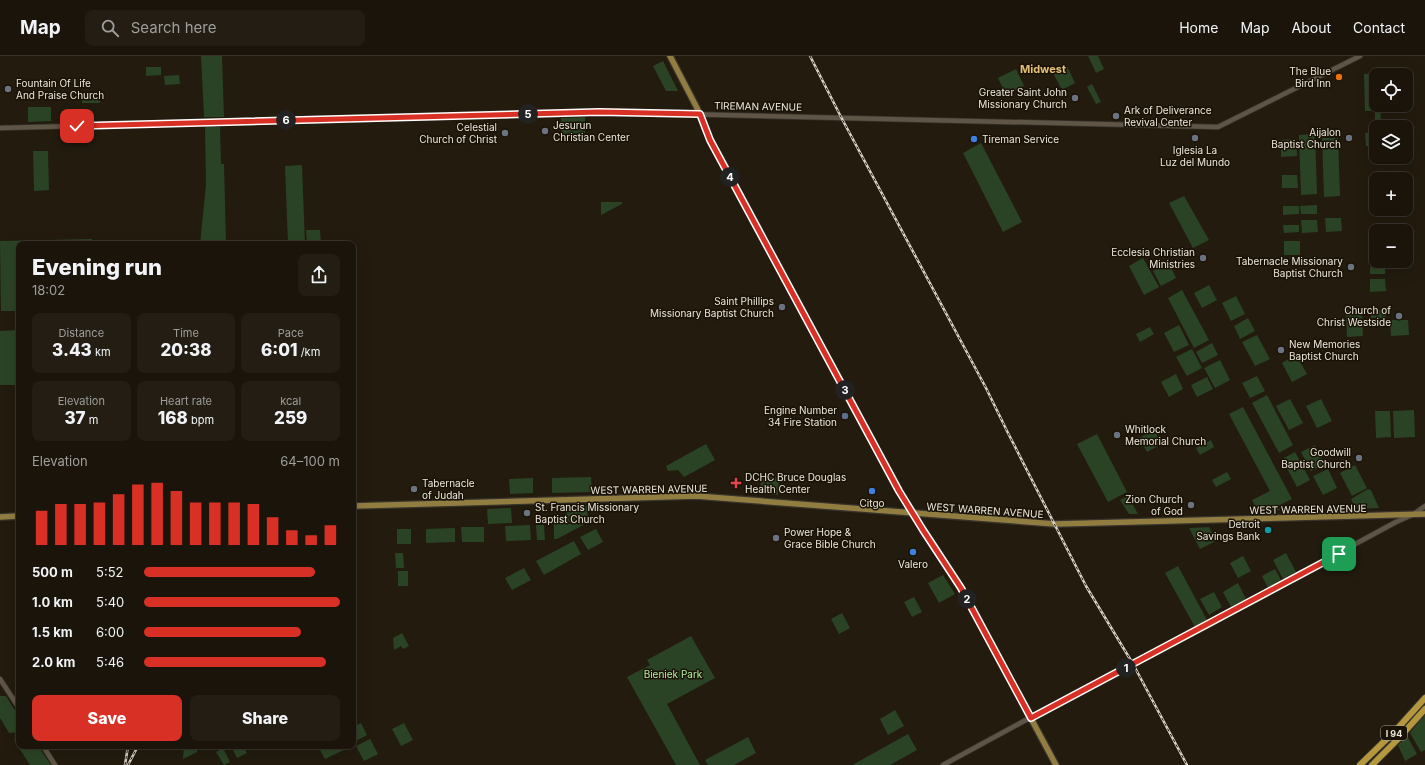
<!DOCTYPE html>
<html lang="en">
<head>
<meta charset="utf-8">
<style>
  body { margin:0; font-family:Inter,sans-serif; background:#231d13; color:#f1f3f6; height:100vh; display:flex; flex-direction:column; font-size:15px; white-space:nowrap }
  * { box-sizing:border-box; margin:0 }
  p { font-size:13px; color:#9f9e9c }
  .icon { flex:none; width:22px; height:22px; fill:none; stroke:currentColor; stroke-width:2; stroke-linecap:round; stroke-linejoin:round }
  .map { position:relative; flex:1; overflow:hidden }
  .side { position:absolute; left:16px; top:185px; width:340px; height:508px; display:flex; flex-direction:column; background:#1a140a; border-radius:8px; box-shadow:0 4px 16px #0002,0 0 0 1px #38332b }
  .side>* { flex:none }
  .tools { position:absolute; left:1369px; top:12px; display:grid; gap:8px }
  .tools a { display:grid; place-items:center; width:44px; height:44px; border-radius:8px; background:#1a140a; box-shadow:0 4px 16px #0002,0 0 0 1px #38332b; font-size:20px }
  .pin { position:absolute; display:grid; place-items:center; width:34px; height:34px; color:#fff; margin:-17px; border-radius:8px; box-shadow:0 2px 6px #0006 }
  .km { position:absolute; width:20px; height:20px; margin:-10px; border-radius:50%; background:#222; color:#fff; font-size:11px; line-height:20px; text-align:center }
  .round { display:grid; place-items:center; flex:none; width:42px; height:42px; border-radius:8px; background:#231d13 }
  .summary { display:flex; align-items:center; justify-content:space-between; height:68px; padding:0 16px }
  h1 { font-size:22px; font-weight:800; line-height:30px }
  .figures { display:grid; grid-template-columns:repeat(3,1fr); gap:6px; height:68px; padding:4px 16px }
  .figures div { display:grid; align-content:center; border-radius:8px; background:#231d13; text-align:center }
  .figures b { font-size:17px; font-weight:800 }
  .figures small { font-size:11px; font-weight:400 }
  .figures p { font-size:11px }
  .chart { height:112px; padding:8px 16px }
  .chart p { display:flex; justify-content:space-between }
  .chart svg { width:100%; height:72px; margin-top:4px; stroke:#d93025; stroke-width:6 }
  .button { display:flex; gap:8px; margin-top:auto; padding:8px 16px }
  .button a { flex:1; height:46px; border-radius:8px; background:#d93025; color:#fff; font-size:16px; font-weight:800; line-height:46px; text-align:center }
  .button a+a { background:#231d13; color:#f1f3f6 }
  ul { padding:0 16px; list-style:none; font-size:13px }
  li { display:grid; grid-template-columns:64px 48px 1fr; align-items:center; height:30px }
  li i { height:10px; border-radius:5px; background:#d93025 }
  header { display:flex; align-items:center; gap:24px; box-sizing:border-box; height:56px; padding:0 20px; background:#1a140a; border-bottom:1px solid #38332b }
  header strong { font-size:19px }
  nav { display:flex; gap:22px; margin-inline-start:auto; font-size:14px }
  .search { width:280px; height:36px; background:#231d13; display:flex; align-items:center; gap:10px; box-sizing:border-box; padding:0 14px; border-radius:8px; color:#9f9e9c; font-size:15px }
  .map>svg:first-child { display:block }
  .green { fill:#2b4325 }
  .lines { fill:none; stroke-linecap:round; stroke-linejoin:round }
  .tertiary-casing { stroke:#38332c; stroke-width:6 }
  .primary-casing { stroke:#38332c; stroke-width:8 }
  .motorway-casing { stroke:#38332c; stroke-width:8 }
  .tertiary { stroke:#5e5546; stroke-width:4.5 }
  .primary { stroke:#927d41; stroke-width:5.5 }
  .motorway { stroke:#b5973e; stroke-width:6 }
  .rail-casing { stroke:#d8d2c9; stroke-width:2.5 }
  .rail { stroke:#191205; stroke-width:1; stroke-dasharray:3; stroke-linecap:butt }
  .route-casing { stroke:#fff; stroke-width:8 }
  .route { stroke:#d93025; stroke-width:5 }
  .food-dot { fill:#e8710a; stroke:#191205; stroke-width:1.5 }
  .worship-dot { fill:#6b7280; stroke:#191205; stroke-width:1.5 }
  .shop-dot { fill:#3f7fe0; stroke:#191205; stroke-width:1.5 }
  .service-dot { fill:#5c6f8a; stroke:#191205; stroke-width:1.5 }
  .health-dot { fill:#e0444e; stroke:#191205; stroke-width:1.5 }
  .culture-dot { fill:#0f9aa8; stroke:#191205; stroke-width:1.5 }
  .labels { text-anchor:middle; dominant-baseline:central; stroke-width:3; stroke-linejoin:round; paint-order:stroke }
  .shield { fill:#191205; stroke:#ada79d; stroke-width:1 }
  .shield-label { font-size:9px; font-weight:bold; fill:#ece7de }
  .poi-label { font-size:10px; fill:#ece7de; stroke:#191205; text-anchor:end }
  .street-label { font-size:10px; fill:#ece7de; stroke:#191205 }
  .park-label { font-size:10px; fill:#b4efa4; stroke:#191205 }
  .neighbourhood-label { font-size:11px; font-weight:bold; fill:#e4c178; stroke:#191205 }
</style>
</head>
<body>
<header>
<strong>Map</strong>
<div class="search"><svg class="icon" aria-label="search" viewBox="0 0 24 24"><circle cx="10" cy="10" r="6"/><path d="M15 15l6 6"/></svg>Search here</div>
<nav><a>Home</a><a>Map</a><a>About</a><a>Contact</a></nav>
</header>
<div class="map">
<svg width="1425" height="709" viewBox="0 0 1425 709">
  <rect width="100%" height="100%" fill="#221b0e"/>
  <!-- green -->
  <path class="green" d="M201 0H222L224 61H204Z
    M1088 0H1098L1104 13 1096 17Z
    M663 5 678 35H666L653 10Z
    M1067 10 1075 27 1062 34 1053 17Z
    M146 11H161V19L146 20Z
    M1016 13 1024 30 1006 39 998 22Z
    M1364 18H1379L1376 19V49H1380L1381 67H1375V55H1365Z
    M179 19 180 28 165 29 164 20Z
    M1092 28 1101 46 1096 48 1087 31Z
    M100 36V47H82V37Z
    M28 51H51V65L28 66Z
    M585 61V77L561 78V62Z
    M205 71H220L221 108H224L226 188H200L206 129Z
    M1365 77H1376V90H1366Z
    M1315 78 1317 138 1301 139 1299 79Z
    M1322 82H1338L1340 140 1324 141Z
    M1296 83 1297 100 1281 101V84Z
    M981 87 1022 166 1003 176 963 97Z
    M33 95H48L49 134 34 135Z
    M1384 101H1401L1402 107H1384Z
    M302 109 305 188H288L285 110Z
    M1282 119H1297L1298 132H1282Z
    M1184 140 1209 184 1193 192 1169 147Z
    M601 146H622V148L601 159Z
    M1317 149V158H1301L1300 150Z
    M1283 150H1299V158L1283 159Z
    M1325 162H1341L1342 175 1326 176Z
    M1301 164H1317L1318 176 1302 177Z
    M1283 169H1299V176L1284 177Z
    M306 174H320L321 188H307Z
    M92 183V188H19V255H1L0 185Z
    M1284 185H1300V199H1284Z
    M1143 202 1159 231 1144 239 1129 210Z
    M1169 207 1176 222 1161 230 1153 215Z
    M1374 208 1378 210 1385 211V218H1370V212Z
    M1370 223H1385L1386 235 1370 236Z
    M1209 229 1217 244 1202 252 1194 237Z
    M1182 234 1209 284 1194 292 1168 242Z
    M1236 240 1245 258 1231 265 1222 247Z
    M1346 254H1362L1363 280 1347 281Z
    M1371 254H1386V262H1371Z
    M1248 262 1255 275 1240 283 1234 270Z
    M1390 264H1408L1409 279 1391 280Z
    M1179 269 1189 289 1174 296 1164 277Z
    M1150 271 1154 278 1140 286 1136 278Z
    M19 274V329H0V275Z
    M1257 279 1270 303 1255 310 1242 286Z
    M1212 287 1218 299 1202 307 1196 296Z
    M1192 293 1202 312 1187 320 1176 301Z
    M1296 299 1307 318 1292 326 1282 307Z
    M1220 304 1230 324 1215 332 1204 312Z
    M1176 318 1183 333 1169 341 1161 326Z
    M1257 320 1265 335 1250 342 1242 327Z
    M1207 321 1213 333 1197 341 1191 329Z
    M1267 339 1293 389 1279 397 1252 347Z
    M1290 343 1303 367 1289 374 1276 350Z
    M1321 343 1332 365 1317 372 1306 350Z
    M1243 351 1292 443 1278 450 1280 454 1258 455 1252 444 1270 435 1229 358Z
    M1414 354 1415 381 1394 382 1393 355Z
    M1375 355H1390L1391 381 1376 382Z
    M1154 374 1162 388 1147 396 1139 382Z
    M1097 378 1127 436 1108 446 1077 388Z
    M1211 384 1214 391 1200 399 1196 392Z
    M706 388 715 404 684 421 678 414 668 415 666 410Z
    M1315 389 1325 408 1311 415 1301 396Z
    M1295 396 1310 424 1297 431 1282 403Z
    M1355 409 1367 432 1352 440 1340 417Z
    M1328 413 1337 432 1323 439 1313 420Z
    M1227 416 1231 423 1216 431 1212 424Z
    M761 420 779 422 778 439 760 438Z
    M591 421 592 436 552 437V422Z
    M533 422V437L510 438 509 423Z
    M1368 433 1371 434 1379 452 1356 453 1351 443Z
    M1128 440 1138 458H1129L1120 444Z
    M587 450 588 465 567 466 566 451Z
    M511 452 512 467 488 468 487 453Z
    M554 468H585L557 483H554Z
    M530 469 531 484 506 485 505 470Z
    M536 469H544L545 484H537Z
    M461 471H484V486H462Z
    M1209 471 1216 485 1200 493 1189 472Z
    M455 472V486L426 487V473Z
    M397 473H411V488H397Z
    M596 473 603 486 588 494 580 481Z
    M574 485 581 498 544 519 536 505Z
    M395 497H403L404 512H396Z
    M1286 497 1296 516 1283 523 1273 504Z
    M1243 500 1251 515 1238 522 1230 507Z
    M1178 510 1207 564 1195 571 1165 517Z
    M524 512 531 524 512 534 505 522Z
    M1275 513 1281 524 1268 532 1262 520Z
    M398 515H408V530H398Z
    M943 519 955 538 939 547 928 527Z
    M1238 527 1246 543 1231 551 1223 536Z
    M1214 536 1222 551 1209 559 1200 543Z
    M914 541 922 556 912 561 904 546Z
    M842 557 850 572 839 578 831 563Z
    M402 577 409 590 403 593 401 590 394 594 393 582Z
    M691 580 715 622 667 648 700 709H676L627 621 650 609 647 604Z
    M0 640H6L19 661V676L9 677 0 662Z
    M895 654 904 670 888 679 880 663Z
    M1425 658V694L1421 696 1410 677Z
    M361 667 367 679 354 686 353 671Z
    M404 667 413 684 401 690 392 673Z
    M908 678 917 694 890 709H854V708Z
    M1407 680 1417 698 1405 705 1398 689Z
    M748 681 756 697 734 709H708L705 704Z
    M15 683H19V690H38L51 709H30L14 684Z
    M370 683 378 698 364 705 356 690Z
    M184 690H197V696L183 703Z
    M231 690H243L247 697 237 702Z
    M318 690H347L348 692 325 703Z
    M223 692 230 706 224 709 216 696Z"/>
  <g class="lines">
    <!-- tertiary casing -->
    <g class="tertiary-casing">
      <path id="tertiary" d="M0 72 599 56 1218 71 1360 0
        M0 623 19 652
        M43 690 55 709
        M943 709 1024 665 1078 638 1396 466 1414 458 1425 450"/>
    </g>
    <!-- primary casing -->
    <g class="primary-casing">
      <path id="primary" d="M670 0 697 52 711 85 899 435 923 474 961 532 1056 709
        M353 450 696 440 1055 468 1425 458
        M0 461 19 460"/>
    </g>
    <!-- motorway casing -->
    <g class="motorway-casing">
      <path id="motorway" d="M1360 709 1397 673 1425 642
        M1372 709 1399 682 1425 653"/>
    </g>
    <!-- tertiary -->
    <use href="#tertiary" class="tertiary"/>
    <!-- primary -->
    <use href="#primary" class="primary"/>
    <!-- motorway -->
    <use href="#motorway" class="motorway"/>
    <!-- rail casing -->
    <g class="rail-casing">
      <path id="rail" d="M810 0 841 61 986 332 1008 377 1086 530 1133 608 1187 709
        M125 709 128 690
        M128 709 138 690"/>
    </g>
    <!-- rail -->
    <use href="#rail" class="rail"/>
  </g>
  <g class="lines">
    <!-- route casing -->
    <g class="route-casing">
      <path id="route" d="M77 70 599 56 700 58 710 84 899 435 923 474 961 532 1031 662 1339 498"/>
    </g>
    <!-- route -->
    <use href="#route" class="route"/>
  </g>
  <!-- markers -->
  <circle class="food-dot" cx="1339" cy="21" r="4"/>
  <g class="worship-dot">
    <circle cx="8" cy="33" r="4"/>
    <circle cx="1075" cy="42" r="4"/>
    <circle cx="1116" cy="60" r="4"/>
    <circle cx="545" cy="75" r="4"/>
    <circle cx="505" cy="77" r="4"/>
    <circle cx="1195" cy="82" r="4"/>
    <circle cx="1349" cy="82" r="4"/>
    <circle cx="1203" cy="202" r="4"/>
    <circle cx="1351" cy="211" r="4"/>
    <circle cx="782" cy="251" r="4"/>
    <circle cx="1399" cy="260" r="4"/>
    <circle cx="1281" cy="294" r="4"/>
    <circle cx="1117" cy="379" r="4"/>
    <circle cx="1359" cy="402" r="4"/>
    <circle cx="414" cy="433" r="4"/>
    <circle cx="1191" cy="449" r="4"/>
    <circle cx="527" cy="457" r="4"/>
    <circle cx="776" cy="482" r="4"/>
  </g>
  <g class="shop-dot">
    <circle cx="974" cy="83" r="4"/>
    <circle cx="872" cy="435" r="4"/>
    <circle cx="913" cy="496" r="4"/>
  </g>
  <circle class="service-dot" cx="845" cy="360" r="4"/>
  <path class="health-dot" d="M734 421h4v4h4v4h-4v4h-4v-4h-4v-4h4z"/>
  <circle class="culture-dot" cx="1268" cy="474" r="4"/>
  <g class="labels">
    <!-- shield labels -->
    <rect class="shield" x="1381" y="670" width="26" height="14" rx="3"/>
    <g class="shield-label">
      <text x="1394" y="677">I 94</text>
    </g>
    <!-- poi labels -->
    <g class="poi-label">
      <text x="1331" y="15">The Blue<tspan x="1331" dy="12">Bird Inn</tspan></text>
      <text x="16" y="27" text-anchor="start">Fountain Of Life<tspan x="16" dy="12">And Praise Church</tspan></text>
      <text x="1067" y="36">Greater Saint John<tspan x="1067" dy="12">Missionary Church</tspan></text>
      <text x="1124" y="54" text-anchor="start">Ark of Deliverance<tspan x="1124" dy="12">Revival Center</tspan></text>
      <text x="553" y="69" text-anchor="start">Jesurun<tspan x="553" dy="12">Christian Center</tspan></text>
      <text x="497" y="71">Celestial<tspan x="497" dy="12">Church of Christ</tspan></text>
      <text x="1341" y="76">Aijalon<tspan x="1341" dy="12">Baptist Church</tspan></text>
      <text x="982" y="83" text-anchor="start">Tireman Service</text>
      <text x="1195" y="94" text-anchor="middle">Iglesia La<tspan x="1195" dy="12">Luz del Mundo</tspan></text>
      <text x="1195" y="196">Ecclesia Christian<tspan x="1195" dy="12">Ministries</tspan></text>
      <text x="1343" y="205">Tabernacle Missionary<tspan x="1343" dy="12">Baptist Church</tspan></text>
      <text x="774" y="245">Saint Phillips<tspan x="774" dy="12">Missionary Baptist Church</tspan></text>
      <text x="1391" y="254">Church of<tspan x="1391" dy="12">Christ Westside</tspan></text>
      <text x="1289" y="288" text-anchor="start">New Memories<tspan x="1289" dy="12">Baptist Church</tspan></text>
      <text x="837" y="354">Engine Number<tspan x="837" dy="12">34 Fire Station</tspan></text>
      <text x="1125" y="373" text-anchor="start">Whitlock<tspan x="1125" dy="12">Memorial Church</tspan></text>
      <text x="1351" y="396">Goodwill<tspan x="1351" dy="12">Baptist Church</tspan></text>
      <text x="745" y="421" text-anchor="start">DCHC Bruce Douglas<tspan x="745" dy="12">Health Center</tspan></text>
      <text x="422" y="427" text-anchor="start">Tabernacle<tspan x="422" dy="12">of Judah</tspan></text>
      <text x="1183" y="443">Zion Church<tspan x="1183" dy="12">of God</tspan></text>
      <text x="872" y="447" text-anchor="middle">Citgo</text>
      <text x="535" y="451" text-anchor="start">St. Francis Missionary<tspan x="535" dy="12">Baptist Church</tspan></text>
      <text x="1260" y="468">Detroit<tspan x="1260" dy="12">Savings Bank</tspan></text>
      <text x="784" y="476" text-anchor="start">Power Hope &amp;<tspan x="784" dy="12">Grace Bible Church</tspan></text>
      <text x="913" y="508" text-anchor="middle">Valero</text>
    </g>
    <!-- street labels -->
    <g class="street-label">
      <text transform="translate(758 50) rotate(1)">TIREMAN AVENUE</text>
      <text transform="translate(649 433) rotate(-1)">WEST WARREN AVENUE</text>
      <text transform="translate(1308 453) rotate(-1)">WEST WARREN AVENUE</text>
      <text transform="translate(985 454) rotate(4)">WEST WARREN AVENUE</text>
    </g>
    <!-- park labels -->
    <g class="park-label">
      <text x="673" y="618">Bieniek Park</text>
    </g>
    <!-- neighbourhood labels -->
    <g class="neighbourhood-label">
      <text x="1043" y="13">Midwest</text>
    </g>
  </g>
</svg>
<div class="tools">
<a><svg class="icon" aria-label="locate" viewBox="0 0 24 24"><circle cx="12" cy="12" r="6"/><path d="M12 2v4M12 18v4M2 12h4M18 12h4"/></svg></a>
<a><svg class="icon" aria-label="layers" viewBox="0 0 24 24"><path d="M12 4l9 5-9 5-9-5zM3 14l9 5 9-5"/></svg></a>
<a>+</a>
<a>−</a>
</div>
<div class="pin" style="left:1339px;top:498px;background:#1e9e55"><svg class="icon" aria-label="arrive" viewBox="0 0 24 24"><path d="M6 21V4h12l-3 4 3 4H6"/></svg></div>
<div class="pin" style="left:77px;top:70px;background:#d93025"><svg class="icon" aria-label="check" viewBox="0 0 24 24"><path d="M5 12l5 5 9-10"/></svg></div>
<b class="km" style="left:1126px;top:612px">1</b>
<b class="km" style="left:967px;top:543px">2</b>
<b class="km" style="left:845px;top:334px">3</b>
<b class="km" style="left:730px;top:121px">4</b>
<b class="km" style="left:528px;top:58px">5</b>
<b class="km" style="left:286px;top:64px">6</b>
<section class="side">
<div class="summary"><div><h1>Evening run</h1><p>18:02</p></div><a class="round"><svg class="icon" aria-label="share" viewBox="0 0 24 24"><path d="M12 15V3M7 8l5-5 5 5M5 13v7h14v-7"/></svg></a></div>
<div class="figures">
<div><p>Distance</p><b>3.43<small> km</small></b></div>
<div><p>Time</p><b>20:38</b></div>
<div><p>Pace</p><b>6:01<small> /km</small></b></div>
</div>
<div class="figures">
<div><p>Elevation</p><b>37<small> m</small></b></div>
<div><p>Heart rate</p><b>168<small> bpm</small></b></div>
<div><p>kcal</p><b>259</b></div>
</div>
<div class="chart"><p><span>Elevation</span>64–100 m</p>
<svg viewBox="0 0 160 44" preserveAspectRatio="none"><path d="M5 44V23M15 44V19M25 44V19M35 44V18M45 44V13M55 44V7M65 44V6M75 44V11M85 44V18M95 44V18M105 44V18M115 44V19M125 44V27M135 44V35M145 44V38M155 44V32"/></svg>
</div>
<ul>
<li><b>500 m</b>5:52<i style="width:87%"></i></li>
<li><b>1.0 km</b>5:40<i style="width:100%"></i></li>
<li><b>1.5 km</b>6:00<i style="width:80%"></i></li>
<li><b>2.0 km</b>5:46<i style="width:93%"></i></li>
</ul>
<div class="button"><a>Save</a><a>Share</a></div>
</section>
</div>
</body>
</html>
